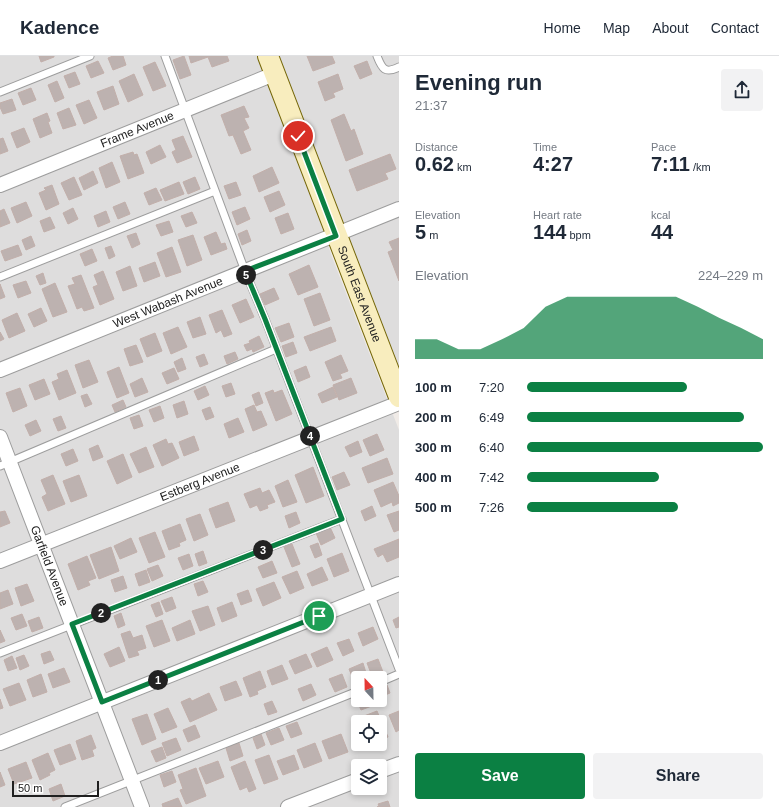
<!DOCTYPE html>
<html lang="en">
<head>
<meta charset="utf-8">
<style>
  body { margin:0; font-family:Helvetica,sans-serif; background:#f2f2f3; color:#1f2937; height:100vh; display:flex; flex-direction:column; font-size:15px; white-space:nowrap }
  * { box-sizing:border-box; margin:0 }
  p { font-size:13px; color:#747a83 }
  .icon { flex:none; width:22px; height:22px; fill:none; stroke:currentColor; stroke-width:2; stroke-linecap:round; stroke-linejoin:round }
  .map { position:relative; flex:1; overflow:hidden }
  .side { display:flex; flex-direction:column; background:#fff; width:380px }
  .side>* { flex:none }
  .needle { width:26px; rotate:338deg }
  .fabs { position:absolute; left:351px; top:615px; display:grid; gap:8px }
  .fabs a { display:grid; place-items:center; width:36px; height:36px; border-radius:4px; background:#fff; box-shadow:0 2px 6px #0003; font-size:20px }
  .scale { position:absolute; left:12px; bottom:10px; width:87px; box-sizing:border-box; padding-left:4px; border:2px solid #202020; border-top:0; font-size:11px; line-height:14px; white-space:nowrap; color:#202020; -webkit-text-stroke:3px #fff; paint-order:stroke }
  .pin { position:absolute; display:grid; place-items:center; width:34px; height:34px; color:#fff; margin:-17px; border:2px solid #fff; border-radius:50%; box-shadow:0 1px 4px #0007 }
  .km { position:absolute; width:20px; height:20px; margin:-10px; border-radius:50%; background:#222; color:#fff; font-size:11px; line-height:20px; text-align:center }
  .round { display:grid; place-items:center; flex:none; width:42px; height:42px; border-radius:4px; background:#f2f2f3 }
  .head { display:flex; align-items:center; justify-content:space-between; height:68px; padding:0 16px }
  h1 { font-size:22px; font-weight:600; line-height:30px }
  .metrics { display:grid; grid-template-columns:repeat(3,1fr); gap:6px; height:68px; padding:4px 16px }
  .metrics div { display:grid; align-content:center }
  .metrics b { font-size:20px; font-weight:600 }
  .metrics small { font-size:11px; font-weight:400 }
  .metrics p { font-size:11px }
  .chart { height:112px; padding:8px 16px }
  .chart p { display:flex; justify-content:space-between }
  .chart svg { width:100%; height:72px; margin-top:4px; fill:#0b8043; opacity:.7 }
  .cta { display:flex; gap:8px; margin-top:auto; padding:8px 16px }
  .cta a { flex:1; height:46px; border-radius:4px; background:#0b8043; color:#fff; font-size:16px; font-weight:600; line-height:46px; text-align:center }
  .cta a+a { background:#f2f2f3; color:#1f2937 }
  ul { padding:0 16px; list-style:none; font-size:13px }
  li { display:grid; grid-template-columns:64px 48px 1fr; align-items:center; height:30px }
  li i { height:10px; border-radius:5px; background:#0b8043 }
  header { display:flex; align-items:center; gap:24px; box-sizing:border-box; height:56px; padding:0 20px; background:#fff; border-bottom:1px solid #e0e1e3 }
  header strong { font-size:19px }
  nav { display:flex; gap:22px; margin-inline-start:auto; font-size:14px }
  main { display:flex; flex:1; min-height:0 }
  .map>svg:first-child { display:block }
  .residential { fill:#dedddd; fill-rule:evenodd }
  .building { fill:#bdb2b0; stroke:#c2afaa }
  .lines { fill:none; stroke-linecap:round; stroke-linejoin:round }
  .service-casing { stroke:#9d9d9d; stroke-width:9 }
  .minor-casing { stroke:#9d9d9d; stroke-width:16 }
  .secondary-casing { stroke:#756709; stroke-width:22 }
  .service { stroke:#fff; stroke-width:7 }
  .minor { stroke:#fff; stroke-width:14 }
  .secondary { stroke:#f8edbe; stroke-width:20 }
  .route-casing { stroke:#fff; stroke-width:8 }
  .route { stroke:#0b8043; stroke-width:5 }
  .labels { text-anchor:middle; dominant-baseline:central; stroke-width:3; stroke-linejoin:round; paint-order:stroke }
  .street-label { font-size:12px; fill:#202020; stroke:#fff }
</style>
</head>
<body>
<header>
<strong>Kadence</strong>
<nav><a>Home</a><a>Map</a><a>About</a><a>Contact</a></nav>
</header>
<main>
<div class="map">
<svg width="399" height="751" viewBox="0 0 399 751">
  <rect width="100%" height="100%" fill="#f0ebe7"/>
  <!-- residential -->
  <path class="residential" d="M0 0H258L320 164 332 201 399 374V751H0ZM358 622H380V644H358ZM358 666H380V688H358ZM358 710H380V732H358Z
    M277 0H399V314Z"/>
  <!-- building -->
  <path class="building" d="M39 0H54V1L41 6Z
    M113 0H123L126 9 113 14 108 2Z
    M184 0 191 19 180 23 173 4Z
    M189 0H227L229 5 212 11 208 1 191 7Z
    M307 0H332L335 7 313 15Z
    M98 5 104 17 91 22 86 10Z
    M367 5 372 18 360 23 354 10Z
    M155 6 166 30 153 35 143 11Z
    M75 16 80 28 69 32 64 20Z
    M134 18 143 39 128 46 119 25Z
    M338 18 343 33 333 37 335 41 325 45 318 26Z
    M57 25 64 42 55 46 48 29Z
    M113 30 119 48 104 54 97 36Z
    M31 32 36 44 23 49 18 37Z
    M12 43 16 54 3 58 0 51V47Z
    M89 44 97 62 84 68 76 49Z
    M244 50 249 61 244 62 249 72 243 75 251 94 241 98 233 79 229 80 221 59Z
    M69 52 76 69 63 73 57 57Z
    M47 57 50 65 48 66 52 77 40 82 33 63Z
    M344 58 351 75 354 73 363 98 346 105 331 64Z
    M24 72 30 86 17 92 11 77Z
    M183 80 192 101 177 107 172 96 176 94 172 84Z
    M3 82 8 95 0 98V83Z
    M160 89 166 101 151 108 146 96Z
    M133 96 134 99 137 98 144 117 128 123 120 100Z
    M390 98 396 113 385 117 388 123 357 135 349 114Z
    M112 106 120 126 106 132 99 112Z
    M272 111 279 127 259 136 253 120Z
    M93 115 98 127 84 134 79 122Z
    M74 121 82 139 69 144 61 127Z
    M195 121 200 133 188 138 183 126Z
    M179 126 184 138 165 145 160 134Z
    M236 126 241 139 229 143 224 130Z
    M52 129 59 148 46 154 39 137 46 134 44 132Z
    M156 132 162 144 149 149 144 137Z
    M279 135 285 149 270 156 264 141Z
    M26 146 32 160 17 167 11 152Z
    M125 146 130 158 118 163 113 151Z
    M245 151 250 163 237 169 232 156Z
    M73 152 78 163 68 168 63 157Z
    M4 153 10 167 0 171V155Z
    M106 155 110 166 98 171 94 160Z
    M192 156 197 167 186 171 181 160Z
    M288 157 294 173 281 178 275 162Z
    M50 161 55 172 44 176 40 165Z
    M169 165 173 176 161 180 156 169Z
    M247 174 251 185 242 189 238 178Z
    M216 176 221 188 225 187 227 193 211 199 204 181Z
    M136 177 140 188 132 192 127 180Z
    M193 179 202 204 187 210 178 184Z
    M31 180 35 190 26 194 22 184Z
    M399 182V225L388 196 393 194 389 186Z
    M18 189 22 199 5 205 1 195Z
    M111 190 115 200 109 203 105 192Z
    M172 191 181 216 166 221 157 197Z
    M92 193 97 205 85 210 80 198Z
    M155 206 160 220 144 226 139 212Z
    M309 209 318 231 298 239 289 218Z
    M130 210 137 230 123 235 116 216Z
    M103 215 114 243 100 249 93 231 98 229 94 219Z
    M43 217 46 227 40 229 36 220Z
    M81 219 94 252 84 255 82 251 77 253 68 230 75 228 72 222Z
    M26 225 31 237 18 242 13 229Z
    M55 227 67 256 53 261 42 233Z
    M0 228 5 241 0 243Z
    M274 232 279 243 265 249 260 238Z
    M320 237 330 264 314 270 304 243Z
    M246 243 254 261 240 267 232 249Z
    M41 252 47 265 34 271 28 258Z
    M222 254 232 278 224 281 221 274 216 277 209 259Z
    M17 257 25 275 9 282 2 264Z
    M200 261 206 278 193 282 187 266Z
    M289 267 294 281 281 286 275 272Z
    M178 271 187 291 171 298 163 277Z
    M331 271 336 285 310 295 304 281Z
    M0 276 4 283 0 285Z
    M155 277 162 295 147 301 140 283Z
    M259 280 264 291 253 296 252 293 247 295 244 289 250 287 249 285Z
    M293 286 297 297 286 301 282 290Z
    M136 289 143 306 130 310 124 293Z
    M235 296 238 303 227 308 224 300Z
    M204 298 208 308 200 311 196 301Z
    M341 299 348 315 340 318 342 322 333 325 325 306Z
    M182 302 186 313 178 316 174 306Z
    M89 304 98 326 83 332 75 309Z
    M306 310 310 321 298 326 294 315Z
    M119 311 129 337 117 342 107 316Z
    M174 312 179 323 167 328 162 317Z
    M67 314 76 337 59 344 52 326 59 323 57 318Z
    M142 322 148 336 135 341 130 328Z
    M351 322 357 337 339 344 333 329Z
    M44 323 50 338 35 344 29 329Z
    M231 327 235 338 226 341 222 330Z
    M205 330 209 339 198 344 194 335Z
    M333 331 337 341 322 347 318 338Z
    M20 332 27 350 13 356 6 337Z
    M273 334 274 337 282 334 292 358 276 365 265 337Z
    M259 336 263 347 256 350 252 339Z
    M87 338 92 348 85 351 81 340Z
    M123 344 126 351 115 356 112 349Z
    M184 345 188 358 177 362 173 349Z
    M254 349 257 356 261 355 267 369 253 375 245 353Z
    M160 350 164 362 154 366 149 354Z
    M210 351 214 361 206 364 202 354Z
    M139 359 143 370 134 373 130 362Z
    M61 360 66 372 58 375 53 363Z
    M238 362 244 376 229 382 224 368Z
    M36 364 41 375 30 380 25 369Z
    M377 378 384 394 370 400 363 384Z
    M194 380 199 394 184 400 179 386Z
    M166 383 168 388 172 387 179 402 162 410 153 389Z
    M358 385 362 396 350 401 345 391Z
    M98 389 103 401 93 405 89 393Z
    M146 391 154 411 139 417 130 398Z
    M73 393 78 405 66 410 61 398Z
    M123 398 132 421 117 428 107 405Z
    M387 402 393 418 368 427 362 412Z
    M313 411 324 440 306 447 295 419Z
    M344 416 350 429 337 434 332 421Z
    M53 419 65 448 48 455 42 441 47 438 41 424Z
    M79 419 87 440 71 446 63 425Z
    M288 424 297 446 283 451 275 430Z
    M393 426 399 440V447L393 450 392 446 381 451 374 434Z
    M260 432 262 437 269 434 275 446 267 449 268 452 260 455 257 449 250 452 244 438Z
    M228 446 235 465 216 472 209 453Z
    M372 450 376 460 365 465 361 455Z
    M5 455 10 467 0 471V456Z
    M399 455V474L394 476 387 459Z
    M296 456 300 467 289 472 285 460Z
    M200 458 208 479 194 485 186 463Z
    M180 468 186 484 179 487 180 490 169 494 162 475Z
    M330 471 335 482 321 489 316 477Z
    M155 476 165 501 149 507 139 482Z
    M131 482 137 496 120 503 114 490Z
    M399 483V501L387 506 383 498 378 501 374 493Z
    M318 487 322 499 315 502 310 490Z
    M292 488 300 508 292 511 284 491Z
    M111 491 119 515 99 523 90 499Z
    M203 495 207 507 199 510 195 498Z
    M342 497 349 515 334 521 327 503Z
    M189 498 193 510 183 514 178 502Z
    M87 500 96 522 88 525 90 529 78 534 68 508Z
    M272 505 277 517 263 522 258 511Z
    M158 509 163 520 152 525 147 513Z
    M322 511 328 524 312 530 307 518Z
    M146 514 150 526 139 530 135 518Z
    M297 515 304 532 290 538 282 521Z
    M123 520 127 532 115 536 111 524Z
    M203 525 208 536 198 540 194 528Z
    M274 526 281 542 263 550 256 533Z
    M27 528 34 545 21 550 15 532Z
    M8 534 13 548 0 553V537Z
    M248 534 252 545 241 549 237 538Z
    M172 541 176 552 166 556 161 545Z
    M159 546 163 558 156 561 151 549Z
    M232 546 237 560 222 566 217 552Z
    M208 550 215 569 200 575 192 555Z
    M121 557 125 569 118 572 114 560Z
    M22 558 27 570 16 574 11 562Z
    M39 561 43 572 32 576 28 565Z
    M399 561V571L396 572 393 564Z
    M162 564 170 585 154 591 146 570Z
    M190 564 195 578 177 585 172 572Z
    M373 571 378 583 363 590 358 577Z
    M0 574 5 585 0 587Z
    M130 575 133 582 142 579 146 592 137 595 139 599 129 602 121 578Z
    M349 583 354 595 343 600 337 587Z
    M119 591 125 605 110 611 104 598Z
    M327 591 333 604 317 611 311 598Z
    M50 595 54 604 44 608 41 598Z
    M306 598 312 611 295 618 289 605Z
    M24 599 29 610 20 614 16 602Z
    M12 600 17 612 8 615 4 604Z
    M378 603 383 616 372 620 367 607Z
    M363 607 367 620 358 622V623L354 625 349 613Z
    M282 609 288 623 272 629 267 615Z
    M64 612 70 626 53 632 48 618Z
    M260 615 266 631 257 635 258 638 250 641 243 622Z
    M41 618 47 636 33 641 27 624Z
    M342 618 347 631 335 636 329 623Z
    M236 625 242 639 225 645 220 631Z
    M19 627 26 644 10 650 3 633Z
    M311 628 316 639 303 645 298 633Z
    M387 629 390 637 380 641V632Z
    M209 637 217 654 190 666 181 646 190 642 192 645Z
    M0 643 3 652 0 653Z
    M357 644H379L380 647 361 654Z
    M272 645 277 656 268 659 264 648Z
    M168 652 177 671 162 677 154 658Z
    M377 655 388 681 380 684V666H366L364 660Z
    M399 655V674L396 676 389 659Z
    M147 658 156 683 142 689 132 663Z
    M297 666 302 678 291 682 286 670Z
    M195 669 200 681 188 686 183 674Z
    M279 672 284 684 271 689 266 677Z
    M261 678 265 689 257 693 253 682Z
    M341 678 348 696 329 703 322 685Z
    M91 679 96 692 92 694 94 700 82 704 76 685Z
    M176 682 181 694 167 700 162 687Z
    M239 687 243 700 230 705 226 692Z
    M315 687 322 705 304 712 297 694Z
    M70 688 76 703 60 709 54 694Z
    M162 691 166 702 156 706 151 695Z
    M48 697 55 714 49 717 50 719 40 724 32 704Z
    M269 699 278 723 264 728 255 704Z
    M294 699 299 713 283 719 277 705Z
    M218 705 224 721 206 728 199 712Z
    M245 705 256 733 249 736 247 731 240 734 231 711Z
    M26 706 32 722 14 728 8 713Z
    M196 712 206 740 186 748 180 734 183 733 178 719Z
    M172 715 176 726 164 731 160 719Z
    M0 716 5 729 0 731Z
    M61 728 65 740 53 745 49 733Z
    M178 742 182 751H163L162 748Z
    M388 745 390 751H377L379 750 378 748Z"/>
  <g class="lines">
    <!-- service casing -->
    <g class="service-casing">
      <path id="service" d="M165 0 245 215 265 263 399 613
        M377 0C382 13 385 18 399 11
        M0 36 90 0
        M0 221 215 135
        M0 410 276 293
        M0 597 342 463
        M380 626 399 618
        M65 751 358 635"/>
    </g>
    <!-- minor casing -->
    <g class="minor-casing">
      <g id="minor">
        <path id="s1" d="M0 129 274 18"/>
        <path id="s2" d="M0 314 399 153"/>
        <path id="s3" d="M0 381 142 751"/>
        <path id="s4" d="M0 505 399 347"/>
        <path d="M0 687 399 528"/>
        <path d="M380 715 399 708"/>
        <path d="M288 751 358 724"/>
      </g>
    </g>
    <!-- secondary casing -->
    <g class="secondary-casing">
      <g id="secondary">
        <path id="s5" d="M268 0 399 341"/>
      </g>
    </g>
    <!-- service -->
    <use href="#service" class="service"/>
    <!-- minor -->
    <use href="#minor" class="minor"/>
    <!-- secondary -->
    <use href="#secondary" class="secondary"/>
  </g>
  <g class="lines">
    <!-- route casing -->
    <g class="route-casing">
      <path id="route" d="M298 80 336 180 245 215 265 263 342 463 72 568 102 646 319 560"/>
    </g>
    <!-- route -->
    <use href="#route" class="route"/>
  </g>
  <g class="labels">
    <!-- street labels -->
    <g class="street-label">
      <text stroke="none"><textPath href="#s1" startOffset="148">Frame Avenue</textPath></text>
      <text stroke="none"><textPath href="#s5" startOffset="255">South East Avenue</textPath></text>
      <text stroke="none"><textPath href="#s2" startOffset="181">West Wabash Avenue</textPath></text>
      <text stroke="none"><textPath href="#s4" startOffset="215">Estberg Avenue</textPath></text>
      <text stroke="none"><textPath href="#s3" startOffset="138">Garfield Avenue</textPath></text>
    </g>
  </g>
</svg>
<div class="fabs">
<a><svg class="needle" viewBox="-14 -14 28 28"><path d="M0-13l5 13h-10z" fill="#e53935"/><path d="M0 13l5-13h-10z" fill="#747a83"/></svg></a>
<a><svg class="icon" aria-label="locate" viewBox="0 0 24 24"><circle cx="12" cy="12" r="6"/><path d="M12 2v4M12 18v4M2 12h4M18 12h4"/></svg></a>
<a><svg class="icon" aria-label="layers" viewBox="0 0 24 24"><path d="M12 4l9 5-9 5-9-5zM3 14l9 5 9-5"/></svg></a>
</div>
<div class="scale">50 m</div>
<div class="pin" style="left:319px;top:560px;background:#1e9e55"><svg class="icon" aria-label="arrive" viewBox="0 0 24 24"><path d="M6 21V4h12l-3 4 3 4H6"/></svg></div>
<div class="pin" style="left:298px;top:80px;background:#d93025"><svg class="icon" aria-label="check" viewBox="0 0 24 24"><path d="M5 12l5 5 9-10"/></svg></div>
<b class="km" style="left:158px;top:624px">1</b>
<b class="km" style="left:101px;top:557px">2</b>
<b class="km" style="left:263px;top:494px">3</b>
<b class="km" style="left:310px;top:380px">4</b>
<b class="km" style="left:246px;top:219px">5</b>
</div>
<section class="side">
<div class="head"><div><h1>Evening run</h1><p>21:37</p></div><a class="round"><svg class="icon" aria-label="share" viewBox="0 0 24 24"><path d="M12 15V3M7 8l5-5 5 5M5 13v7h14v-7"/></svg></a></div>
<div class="metrics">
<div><p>Distance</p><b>0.62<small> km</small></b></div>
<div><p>Time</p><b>4:27</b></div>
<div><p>Pace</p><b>7:11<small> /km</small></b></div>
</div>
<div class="metrics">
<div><p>Elevation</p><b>5<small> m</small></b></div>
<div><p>Heart rate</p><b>144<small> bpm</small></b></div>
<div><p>kcal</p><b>44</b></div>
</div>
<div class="chart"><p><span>Elevation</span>224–229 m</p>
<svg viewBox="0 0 160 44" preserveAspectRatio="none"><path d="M0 44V32L10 32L20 38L30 38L40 32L50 25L60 12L70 6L80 6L90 6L100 6L110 6L120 6L130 12L140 19L150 25L160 32V44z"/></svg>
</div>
<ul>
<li><b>100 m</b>7:20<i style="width:68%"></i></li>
<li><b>200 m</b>6:49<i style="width:92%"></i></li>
<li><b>300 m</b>6:40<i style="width:100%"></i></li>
<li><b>400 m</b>7:42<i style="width:56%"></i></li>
<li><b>500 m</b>7:26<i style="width:64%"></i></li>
</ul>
<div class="cta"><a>Save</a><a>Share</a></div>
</section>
</main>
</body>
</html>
